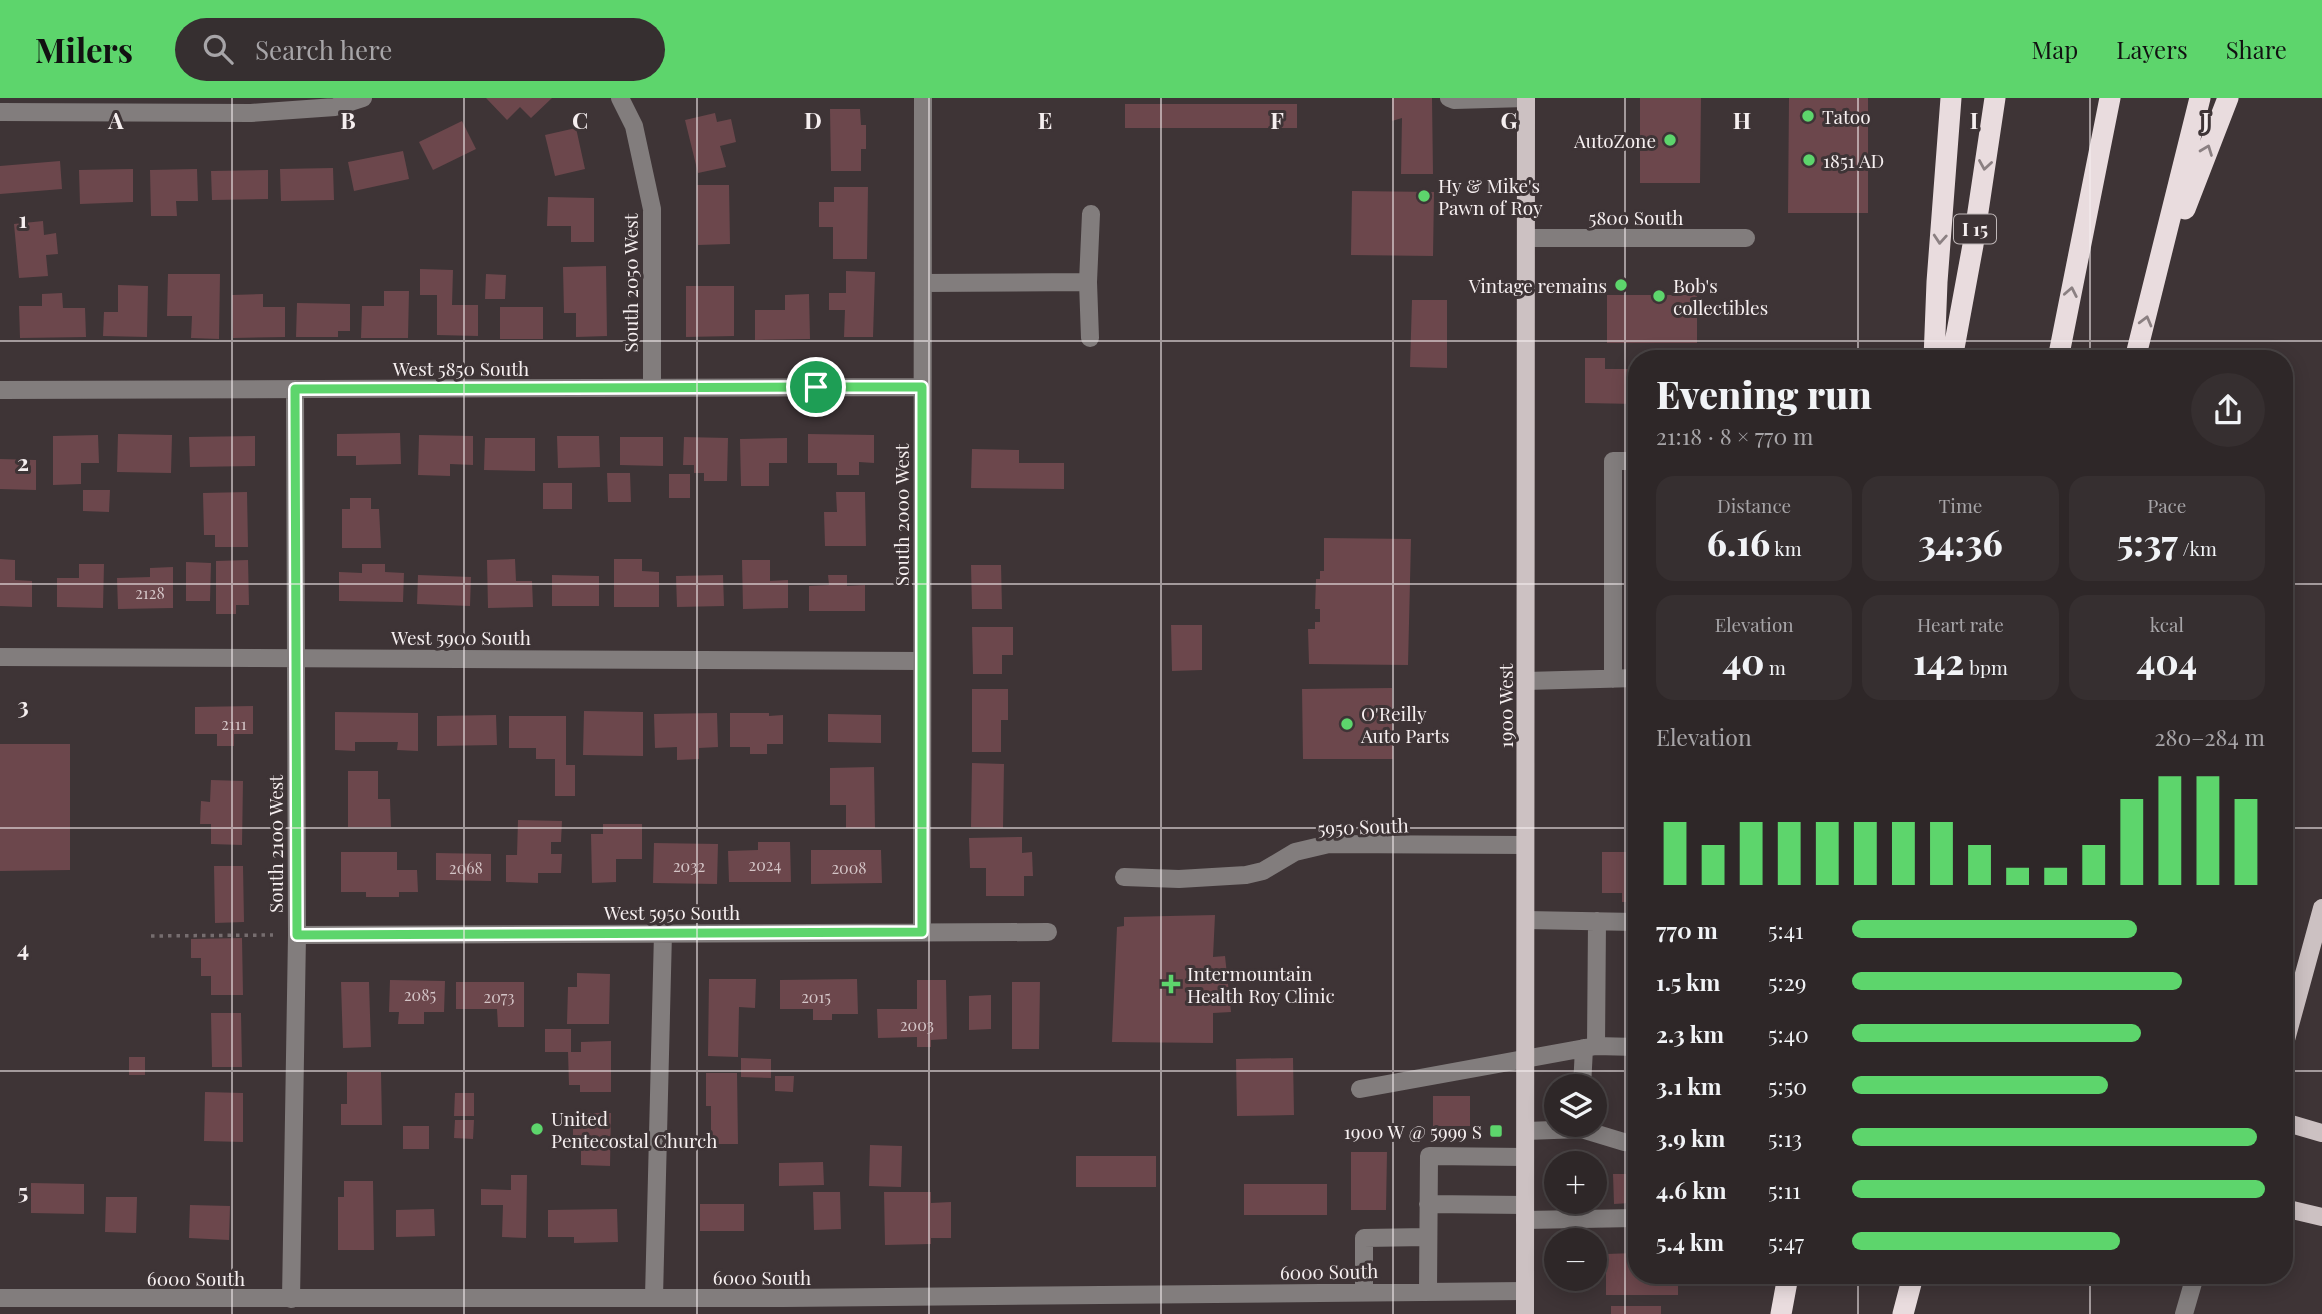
<!DOCTYPE html>
<html lang="en">
<head>
<meta charset="utf-8">
<style>
  body { margin:0; font-family:"Playfair Display",serif; background:#362f30; color:#f1f3f6; height:100vh; display:flex; flex-direction:column; font-size:26px; white-space:nowrap }
  * { box-sizing:border-box; margin:0 }
  p { font-size:23px; color:#a7a5a8 }
  .icon { flex:none; width:38px; height:38px; fill:none; stroke:currentColor; stroke-width:2; stroke-linecap:round; stroke-linejoin:round }
  .map { position:relative; flex:1; overflow:hidden }
  .details { position:absolute; left:1628px; top:252px; width:665px; height:934px; display:flex; flex-direction:column; background:#2e2728; border-radius:28px; box-shadow:0 4px 18px #0003,0 0 0 2px #494445 }
  .details>* { flex:none }
  .controls { position:absolute; left:1544px; top:976px; display:grid; gap:14px }
  .controls a { display:grid; place-items:center; width:63px; height:63px; border-radius:50%; background:#2e2728; box-shadow:0 4px 18px #0003,0 0 0 2px #494445; font-size:35px }
  .pin { position:absolute; display:grid; place-items:center; width:60px; height:60px; color:#fff; margin:-30px; border:4px solid #fff; border-radius:50%; box-shadow:0 2px 7px #0007 }
  .round { display:grid; place-items:center; flex:none; width:74px; height:74px; border-radius:37px; background:#362f30 }
  .summary { display:flex; align-items:center; justify-content:space-between; height:119px; padding:0 28px }
  h1 { font-size:38px; font-weight:800; line-height:52px }
  .metrics { display:grid; grid-template-columns:repeat(3,1fr); gap:10px; height:119px; padding:7px 28px }
  .metrics div { display:grid; align-content:center; border-radius:18px; background:#362f30; text-align:center }
  .metrics b { font-size:35px; font-weight:800 }
  .metrics small { font-size:19px; font-weight:400 }
  .metrics p { font-size:19px }
  .chart { height:196px; padding:14px 28px }
  .chart p { display:flex; justify-content:space-between }
  .chart svg { width:100%; height:126px; margin-top:7px; stroke:#5dd56c; stroke-width:6 }
  ul { padding:0 28px; list-style:none; font-size:23px }
  li { display:grid; grid-template-columns:112px 84px 1fr; align-items:center; height:52px }
  li i { height:18px; border-radius:9px; background:#5dd56c }
  header { display:flex; align-items:center; gap:42px; box-sizing:border-box; height:98px; padding:0 35px; background:#5dd56c; color:#111 }
  header strong { font-size:33px }
  nav { display:flex; gap:38px; margin-inline-start:auto; font-size:24px }
  .search { width:490px; height:63px; background:#362f30; display:flex; align-items:center; gap:18px; box-sizing:border-box; padding:0 24px; border-radius:38px; color:#a7a5a8; font-size:26px }
  .map>svg:first-child { display:block }
  .building { fill:#6c474c }
  .lines { fill:none; stroke-linecap:round; stroke-linejoin:round }
  .path { stroke:#766d6f; stroke-width:3.5; stroke-dasharray:3.5 5; stroke-linecap:butt }
  .minor { stroke:#827d7d; stroke-width:18 }
  .major { stroke:#ccc1c2; stroke-width:18 }
  .highway { stroke:#e9dcde; stroke-width:21 }
  .oneway { stroke:#8b8082 }
  .route-casing { stroke:#fff; stroke-width:14 }
  .route { stroke:#5dd56c; stroke-width:9 }
  .grid { fill:none; stroke:#f6eff0; stroke-width:2; stroke-opacity:0.55 }
  .poi-dot { fill:#5dd56c; stroke:#3e3436; stroke-width:2.5 }
  .labels { text-anchor:middle; dominant-baseline:central; stroke-width:6; stroke-linejoin:round; paint-order:stroke }
  .number-label { font-size:16px; fill:#d4c5c7 }
  .shield { fill:#3e3436; stroke:#bfb7b8; stroke-width:2 }
  .shield-label { font-size:18px; font-weight:bold; fill:#f6eff0 }
  .poi-label { font-size:19px; fill:#f6eff0; stroke:#3e3436; text-anchor:start }
  .street-label { font-size:19px; fill:#f6eff0; stroke:#3e3436 }
  .grid-label { font-size:23px; text-anchor:middle; font-weight:bold; fill:#f6eff0; stroke:#3e3436; stroke-width:6; stroke-linejoin:round; paint-order:stroke }
</style>
</head>
<body>
<header>
<strong>Milers</strong>
<div class="search"><svg class="icon" aria-label="search" viewBox="0 0 24 24"><circle cx="10" cy="10" r="6"/><path d="M15 15l6 6"/></svg>Search here</div>
<nav><a>Map</a><a>Layers</a><a>Share</a></nav>
</header>
<div class="map">
<svg width="2322" height="1216" viewBox="0 0 2322 1216">
  <rect width="100%" height="100%" fill="#3e3436"/>
  <!-- building -->
  <path class="building" d="M486 0H552L531 20 520 9 507 22Z
    M1392 0H1432L1433 76H1401L1402 20 1392 23Z
    M1640 0H1701L1700 85H1640Z
    M1789 0H1868V115H1788Z
    M1125 6H1297V30H1125Z
    M830 11H860L861 27H866V51H861V73H831Z
    M715 15 717 24 731 21 736 44 720 48 726 69 698 75 685 22Z
    M462 23 476 51 433 72 419 44Z
    M576 30 585 71 555 78 545 37Z
    M403 53 409 81 354 93 348 64Z
    M60 63 62 91 0 96V68Z
    M333 70 334 102 281 103 280 71Z
    M133 71V104L80 106 79 72Z
    M197 71 198 103H176L177 118H151L150 72Z
    M268 72V101L212 102 211 73Z
    M697 87H729L730 146 698 147Z
    M834 89H868L867 161H833V129H819V104H834Z
    M1352 93 1434 94 1433 158 1351 157Z
    M548 99 594 100V144H571V128H547Z
    M43 123 44 137 56 135 58 156 46 157 48 178 19 180 14 126Z
    M606 168 607 238 576 239V215H564L563 169Z
    M420 171 453 172 452 207H478V238L437 237V197H420Z
    M846 173 875 174 873 239H844L845 212H829V195H846Z
    M168 176H220L219 241 191 240 192 218H167Z
    M486 176 506 177 505 201H485Z
    M118 187 148 188 147 239 103 238 104 214H118Z
    M686 188H734V238L686 239Z
    M384 193H409L408 240H361L362 208H384Z
    M62 195 63 210H85L86 239 20 240 19 208H42V196Z
    M263 196V209H285V239L233 240 232 197Z
    M809 196 810 241 755 242V212H785V197Z
    M1607 197H1697V245H1607Z
    M1412 202H1447V270L1410 269Z
    M297 205 350 206V233H338V239H296Z
    M500 209H543V241H500Z
    M1585 260H1605V271H1636V306L1585 305Z
    M400 335 401 366 356 367V358H337V336Z
    M118 336 172 337 171 375 117 374Z
    M808 336 874 337V365L859 364V377H837V365H808Z
    M98 337 99 365H81V386L53 387V338Z
    M419 337 473 338V367L450 366V378L418 377Z
    M255 338V368L190 369 189 339Z
    M557 338H599L600 369 558 370Z
    M620 339H663V368L620 367Z
    M684 339 728 340 727 383H704V375H694V367H683Z
    M485 340H535V373L484 372Z
    M787 340V365H769V388H741L740 341Z
    M972 351 1019 352V365H1064V391L971 390Z
    M0 361 36 362V392L0 391Z
    M607 375H630L631 404H608Z
    M669 376H690V400H669Z
    M543 385H572V411H543Z
    M83 392H110L109 414 83 413Z
    M247 394 248 449H215V437H204L203 395Z
    M836 394H865L866 448H825L824 414H837Z
    M350 400H371V411H379L381 450H342V411H350Z
    M1324 440 1411 441 1408 567 1309 566 1308 531H1315V524H1320V511H1315L1316 481H1320V473H1324Z
    M0 461 15 462V482L32 483V509L0 508Z
    M515 461 516 483H532L533 509 488 510 487 462Z
    M614 461H642V473L659 474V509H614Z
    M248 462 249 507H236V516H216V463Z
    M742 462H770V483L788 482V510L743 511Z
    M186 464 211 465 210 503H186Z
    M79 466H104L103 510 57 509V480H79Z
    M362 466H385V474L404 475 403 504 339 503V474L362 475Z
    M971 467H1001L1002 511H972Z
    M173 469V510L118 511 117 480 150 479V470Z
    M418 477 471 479 470 508 417 506Z
    M552 477 599 478V508H552Z
    M723 477 724 508 677 509 676 478Z
    M828 477H847V488L865 487V513H809V488L829 487Z
    M1171 527H1202V572L1172 573Z
    M972 529H1013V557H1002V576H973Z
    M1392 590 1393 661H1303L1302 591Z
    M972 591H1008V622H1001V654H972Z
    M253 608V636H234V648H217V636H195V609Z
    M584 613 643 614V658L583 657Z
    M335 614 418 615V653L397 652 398 644H355V653L335 652Z
    M717 615 718 649 699 650V661L677 662V649L655 650 654 616Z
    M730 615H769V618L783 617V646H767V656H750V649H730Z
    M828 616 881 617V645L828 644Z
    M496 617 497 647 437 648V618Z
    M509 618H566V667H575V698H555V661H536V650H509Z
    M0 646H70V772L0 773Z
    M972 665 1004 666 1003 730 971 729Z
    M874 669 875 730H846V707H830V670Z
    M348 673H378V701H390L391 729H348Z
    M211 682 243 683 242 747 211 746V726H200L201 703 210 704Z
    M1628 689H1636V730H1628Z
    M518 722 562 723 561 744H551V756H562L561 775H538V785L506 784V757H517Z
    M603 726H642V761H616V784L592 785 591 736H603Z
    M1022 739V755L1032 754 1033 778H1024V798H986V770H970L969 740Z
    M758 744H790L791 784H729L728 753 758 752Z
    M654 745 718 746 717 786 653 785Z
    M811 752H881L882 785 811 786Z
    M341 754H397V772H417L418 794H399V799H366V794H341Z
    M1602 754H1636V804H1622V795H1602Z
    M436 755 491 756V783L436 782Z
    M214 768H243L244 824 215 825Z
    M1215 817 1213 859 1225 858 1231 914 1213 915V945L1112 944 1117 829 1124 828V819Z
    M242 840 243 897H211V878H201V860H191V841Z
    M577 875 610 876 609 926H567L568 889H577Z
    M709 881H756L755 910 739 909 738 959 708 958Z
    M857 881 858 916H832V922H813V911H780V882Z
    M390 882 445 883 444 914H424V926H398L399 914H389Z
    M917 882H946L947 941 931 942V949H917V939L878 940 877 911H917Z
    M341 884H369L371 949 343 950Z
    M456 884H524V929H498L497 911H456Z
    M1012 884H1040L1039 951H1012Z
    M991 897V931L969 932V898Z
    M211 915H241L242 969H212Z
    M545 931H571V954H581V944L611 943V994H580V987H569L568 954H545Z
    M129 959H145V977H129Z
    M741 960 771 961V980L741 979Z
    M1293 960 1294 1017 1237 1018 1236 961Z
    M347 974H381L382 1027H341V1006H347Z
    M706 975H737L738 1046H711V1008H706Z
    M775 978H794L793 994 775 993Z
    M205 994 243 995V1044L204 1043Z
    M455 995H474V1018H454Z
    M1433 998H1470V1028H1433Z
    M581 1015H611L610 1068 581 1067V1049L573 1048V1030H581Z
    M455 1022H474L473 1041 454 1040Z
    M403 1028H429V1051H403Z
    M870 1047 902 1048 901 1089 869 1088Z
    M1351 1054H1387L1386 1112H1351Z
    M1076 1058H1156V1089H1076Z
    M823 1064 824 1087 779 1088V1065Z
    M1613 1076H1636V1111H1630V1105L1614 1106Z
    M511 1077H527L526 1140 502 1139 503 1107H481V1091L511 1092Z
    M344 1083H373L374 1152H338V1099H344Z
    M31 1085 84 1086V1116L31 1115Z
    M1244 1086H1327V1117H1244Z
    M813 1094H840L841 1131 814 1132Z
    M884 1094H931V1105L951 1104V1140H931V1146L885 1147Z
    M106 1099H137L136 1135 105 1134Z
    M700 1106H744V1133H700Z
    M190 1107 230 1108 229 1142 189 1140Z
    M434 1111 435 1138 396 1139V1112Z
    M617 1111 618 1144 574 1145V1139H548V1112Z
    M1636 1155V1178H1678V1197H1606V1156Z
    M1611 1208H1661V1216H1611Z"/>
  <g class="lines">
    <!-- path -->
    <path class="path" d="M151 838 273 837"/>
    <!-- minor -->
    <path class="minor" d="M620 0 634 28 652 111V290
      M1449 0 1454 2 1526 0
      M0 14 251 15 335 9 363 0
      M1526 140H1746
      M1088 184 1091 116
      M923 185 1088 184 1090 240
      M0 292 922 289
      M0 559 922 563
      M1613 581V363H1636
      M1526 583 1636 580
      M1124 779 1179 781 1246 777 1263 773 1295 754 1329 746 1525 747
      M1526 822 1636 824
      M1597 823 1596 948 1636 949
      M922 834 923 0
      M297 837 1048 834
      M1582 989 1584 950
      M1360 991 1596 948
      M1581 1031 1624 1044 1636 1045
      M1526 1033 1581 1031V1027
      M1428 1106 1525 1107
      M1525 1122 1636 1120
      M1428 1193 1429 1058 1525 1059
      M1364 1194V1140L1427 1139
      M654 1199 663 835
      M0 1200H784L1525 1193
      M291 1201 297 837 295 291
      M2184 1216 2195 1178"/>
    <!-- major -->
    <path class="major" d="M2284 949 2322 810
      M2284 1024 2322 1035
      M2284 1110 2322 1119
      M1525 1216 1526 0"/>
    <!-- highway -->
    <path class="highway" d="M2185 111 2228 0
      M1934 261 1937 184 1951 0
      M1952 261 1973 147 1995 0
      M2058 261 2110 0
      M2135 261 2200 0
      M1781 1216 1788 1178
      M1903 1216 1913 1178"/>
  </g>
  <!-- one-way arrows -->
  <defs><path id="oneway-chevron" d="M-2-3.5L2.5 0L-2 3.5" fill="none" stroke-width="1.6" stroke-linecap="round" stroke-linejoin="round" transform="scale(1.75)"/></defs>
  <g class="oneway">
    <use href="#oneway-chevron" transform="translate(2207 52) rotate(-69)"/>
    <use href="#oneway-chevron" transform="translate(1985 67) rotate(99)"/>
    <use href="#oneway-chevron" transform="translate(1940 141) rotate(94)"/>
    <use href="#oneway-chevron" transform="translate(2071 194) rotate(-79)"/>
    <use href="#oneway-chevron" transform="translate(2146 223) rotate(-75)"/>
  </g>
  <g class="lines">
    <!-- route casing -->
    <g class="route-casing">
      <path id="route" d="M816 289H922V834L297 837 295 291Z"/>
    </g>
    <!-- route -->
    <use href="#route" class="route"/>
  </g>
  <!-- grid -->
  <path class="grid" d="M232 0V1216M464 0V1216M697 0V1216M929 0V1216M1161 0V1216M1393 0V1216M1625 0V1216M1858 0V261M2090 0V261M0 243H2322M0 486H1636M2284 486H2322M0 730H1636M2284 730H2322M0 973H1636M2284 973H2322M1858 1178V1216M2090 1178V1216"/>
  <!-- markers -->
  <g class="poi-dot">
    <circle cx="1808" cy="18" r="7"/>
    <circle cx="1670" cy="42" r="7"/>
    <circle cx="1809" cy="62" r="7"/>
    <circle cx="1424" cy="98" r="7"/>
    <circle cx="1621" cy="187" r="7"/>
    <circle cx="1659" cy="198" r="7"/>
    <circle cx="1347" cy="626" r="7"/>
    <path d="M1167.5 875.5h7v7h7v7h-7v7h-7v-7h-7v-7h7z"/>
    <circle cx="537" cy="1031" r="7"/>
    <rect x="1489" y="1026" width="14" height="14" rx="3.5"/>
  </g>
  <g class="labels">
    <!-- number labels -->
    <g class="number-label">
      <text x="150" y="494">2128</text>
      <text x="234" y="625">2111</text>
      <text x="765" y="766">2024</text>
      <text x="689" y="767">2032</text>
      <text x="466" y="769">2068</text>
      <text x="849" y="769">2008</text>
      <text x="420" y="896">2085</text>
      <text x="499" y="898">2073</text>
      <text x="816" y="898">2015</text>
      <text x="917" y="926">2003</text>
    </g>
    <!-- shield labels -->
    <rect class="shield" x="1954" y="116.5" width="42" height="29" rx="5"/>
    <g class="shield-label">
      <text x="1975" y="131">I 15</text>
    </g>
    <!-- poi labels -->
    <g class="poi-label">
      <text x="1822" y="18">Tatoo</text>
      <text x="1656" y="42" text-anchor="end">AutoZone</text>
      <text x="1823" y="62">1851 AD</text>
      <text x="1438" y="87">Hy &amp; Mike's<tspan x="1438" dy="22">Pawn of Roy</tspan></text>
      <text x="1607" y="187" text-anchor="end">Vintage remains</text>
      <text x="1673" y="187">Bob's<tspan x="1673" dy="22">collectibles</tspan></text>
      <text x="1361" y="615">O'Reilly<tspan x="1361" dy="22">Auto Parts</tspan></text>
      <text x="1187" y="875">Intermountain<tspan x="1187" dy="22">Health Roy Clinic</tspan></text>
      <text x="551" y="1020">United<tspan x="551" dy="22">Pentecostal Church</tspan></text>
      <text x="1482" y="1033" text-anchor="end">1900 W @ 5999 S</text>
    </g>
    <!-- street labels -->
    <g class="street-label">
      <text x="1636" y="119">5800 South</text>
      <text transform="translate(630 185) rotate(-90)">South 2050 West</text>
      <text x="461" y="270">West 5850 South</text>
      <text transform="translate(901 417) rotate(-90)">South 2000 West</text>
      <text x="461" y="539">West 5900 South</text>
      <text transform="translate(1505 608) rotate(-90)">1900 West</text>
      <text transform="translate(1363 728) rotate(-2)">5950 South</text>
      <text transform="translate(275 746) rotate(-90)">South 2100 West</text>
      <text x="672" y="814">West 5950 South</text>
      <text transform="translate(1329 1173) rotate(-1)">6000 South</text>
      <text x="762" y="1179">6000 South</text>
      <text x="196" y="1180">6000 South</text>
    </g>
  </g>
  <g class="grid-label">
    <text x="116" y="31">A</text>
    <text x="348" y="31">B</text>
    <text x="580" y="31">C</text>
    <text x="813" y="31">D</text>
    <text x="1045" y="31">E</text>
    <text x="1277" y="31">F</text>
    <text x="1509" y="31">G</text>
    <text x="1742" y="31">H</text>
    <text x="1974" y="31">I</text>
    <text x="2206" y="31">J</text>
    <text x="23" y="130">1</text>
    <text x="23" y="373">2</text>
    <text x="23" y="616">3</text>
    <text x="23" y="859">4</text>
    <text x="23" y="1102">5</text>
  </g>
</svg>
<div class="controls">
<a><svg class="icon" aria-label="layers" viewBox="0 0 24 24"><path d="M12 4l9 5-9 5-9-5zM3 14l9 5 9-5"/></svg></a>
<a>+</a>
<a>−</a>
</div>
<div class="pin" style="left:816px;top:289px;background:#1e9e55"><svg class="icon" aria-label="arrive" viewBox="0 0 24 24"><path d="M6 21V4h12l-3 4 3 4H6"/></svg></div>
<section class="details">
<div class="summary"><div><h1>Evening run</h1><p>21:18 · 8 × 770 m</p></div><a class="round"><svg class="icon" aria-label="share" viewBox="0 0 24 24"><path d="M12 15V3M7 8l5-5 5 5M5 13v7h14v-7"/></svg></a></div>
<div class="metrics">
<div><p>Distance</p><b>6.16<small> km</small></b></div>
<div><p>Time</p><b>34:36</b></div>
<div><p>Pace</p><b>5:37<small> /km</small></b></div>
</div>
<div class="metrics">
<div><p>Elevation</p><b>40<small> m</small></b></div>
<div><p>Heart rate</p><b>142<small> bpm</small></b></div>
<div><p>kcal</p><b>404</b></div>
</div>
<div class="chart"><p><span>Elevation</span>280–284 m</p>
<svg viewBox="0 0 160 44" preserveAspectRatio="none"><path d="M5 44V22M15 44V30M25 44V22M35 44V22M45 44V22M55 44V22M65 44V22M75 44V22M85 44V30M95 44V38M105 44V38M115 44V30M125 44V14M135 44V6M145 44V6M155 44V14"/></svg>
</div>
<ul>
<li><b>770 m</b>5:41<i style="width:69%"></i></li>
<li><b>1.5 km</b>5:29<i style="width:80%"></i></li>
<li><b>2.3 km</b>5:40<i style="width:70%"></i></li>
<li><b>3.1 km</b>5:50<i style="width:62%"></i></li>
<li><b>3.9 km</b>5:13<i style="width:98%"></i></li>
<li><b>4.6 km</b>5:11<i style="width:100%"></i></li>
<li><b>5.4 km</b>5:47<i style="width:65%"></i></li>
</ul>
</section>
</div>
</body>
</html>
